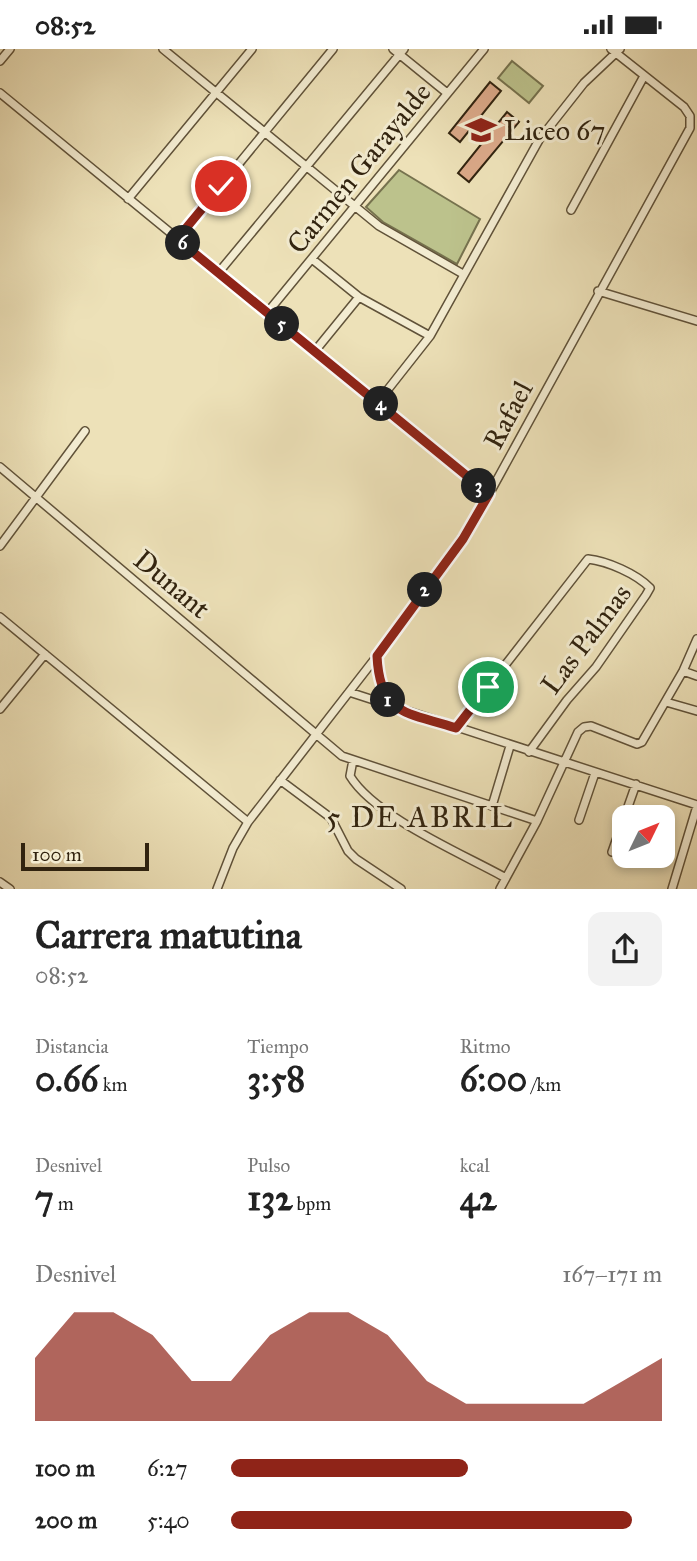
<!DOCTYPE html>
<html lang="es">
<head>
<meta charset="utf-8">
<style>
  body { margin:0; font-family:"IM FELL Great Primer",serif; background:#f2f2f2; color:#222; height:100vh; display:flex; flex-direction:column; font-size:26px; white-space:nowrap }
  * { box-sizing:border-box; margin:0 }
  p { font-size:23px; color:#767676 }
  .icon { flex:none; width:38px; height:38px; fill:none; stroke:currentColor; stroke-width:2; stroke-linecap:round; stroke-linejoin:round }
  .map { position:relative; height:840px; overflow:hidden }
  .sheet { display:flex; flex-direction:column; background:#fff; flex:1 }
  .sheet>* { flex:none }
  .needle { width:46px; rotate:47deg }
  .buttons { position:absolute; left:612px; top:756px; display:grid; gap:14px }
  .buttons a { display:grid; place-items:center; width:63px; height:63px; border-radius:14px; background:#fff; box-shadow:0 4px 10px #0003; font-size:35px }
  .scale { position:absolute; left:21px; bottom:18px; width:128px; box-sizing:border-box; padding-left:7px; border:4px solid #31230f; border-top:0; font-size:19px; line-height:24px; white-space:nowrap; color:#31230f; -webkit-text-stroke:5px #f3ecd1; paint-order:stroke }
  .pin { position:absolute; display:grid; place-items:center; width:60px; height:60px; color:#fff; margin:-30px; border:4px solid #fff; border-radius:50%; box-shadow:0 2px 7px #0007 }
  .km { position:absolute; width:35px; height:35px; margin:-18px; border-radius:50%; background:#222; color:#fff; font-size:19px; line-height:35px; text-align:center }
  .round { display:grid; place-items:center; flex:none; width:74px; height:74px; border-radius:14px; background:#f2f2f2 }
  .summary { display:flex; align-items:center; justify-content:space-between; height:119px; padding:0 35px }
  h1 { font-size:38px; font-weight:700; line-height:52px }
  .metrics { display:grid; grid-template-columns:repeat(3,1fr); gap:10px; height:119px; padding:7px 35px }
  .metrics div { display:grid; align-content:center }
  .metrics b { font-size:35px; font-weight:700 }
  .metrics small { font-size:19px; font-weight:400 }
  .metrics p { font-size:19px }
  .chart { height:196px; padding:14px 35px }
  .chart p { display:flex; justify-content:space-between }
  .chart svg { width:100%; height:126px; margin-top:7px; fill:#8f2418; opacity:.7 }
  ul { padding:0 35px; list-style:none; font-size:23px }
  li { display:grid; grid-template-columns:112px 84px 1fr; align-items:center; height:52px }
  li i { height:18px; border-radius:9px; background:#8f2418 }
  .status { display:flex; justify-content:space-between; align-items:center; height:49px; padding:0 35px; background:#fff; direction:ltr }
  .status svg { height:19px; fill:currentColor }
  .map>svg:first-child { display:block }
  .green { fill:#bcc28c; stroke:#76724e; stroke-width:2 }
  .building { fill:#dba989; stroke:#31230f; stroke-width:2 }
  .lines { fill:none; stroke-linecap:round; stroke-linejoin:round }
  .street-casing { stroke:#605239; stroke-width:10 }
  .street { stroke:#f3ecd1; stroke-width:7 }
  .route-casing { stroke:#fff; stroke-width:14 }
  .route { stroke:#8f2418; stroke-width:9 }
  .labels { text-anchor:middle; dominant-baseline:central; stroke-width:6; stroke-linejoin:round; paint-order:stroke }
  .poi-label { font-size:28px; fill:#31230f; stroke:#f3ecd1; text-anchor:start }
  .street-label { font-size:28px; fill:#31230f; stroke:#f3ecd1 }
  .neighbourhood-label { font-size:30px; letter-spacing:2px; fill:#31230f; stroke:#f3ecd1 }
</style>
</head>
<body>
<div class="status"><b>08:52</b><svg viewBox="0 0 49 12"><path d="M0 12V9h3v3zM5 12V6h3v6zM10 12V3h3v9zM15 12V0h3v12zM26 1h20v11H26zM47 4h2v5h-2z"/></svg></div>
<div class="map">
<svg width="697" height="840" viewBox="0 0 697 840">
  <rect width="100%" height="100%" fill="#ede1b8"/>
  <filter id="stains"><feTurbulence type="fractalNoise" baseFrequency=".00286" numOctaves="4"/><feColorMatrix values="0 0 0 0 .2 0 0 0 0 .09 0 0 0 0 .02 0 0 0 .5 -.17"/></filter>
  <radialGradient id="worn" r=".72"><stop offset=".6" stop-color="#630" stop-opacity="0"/><stop offset="1" stop-color="#630" stop-opacity=".3"/></radialGradient>
  <!-- green -->
  <path class="green" d="M512 12 543 37 529 54 498 29Z
    M399 121 480 170 457 215 383 173 366 158Z"/>
  <!-- building -->
  <path class="building" d="M490 33 501 42 460 93 449 84Z
    M507 63 519 73 469 133 458 124Z"/>
  <g class="lines">
    <!-- street casing -->
    <g class="street-casing">
      <path id="street" d="M163 0 379 177 463 225
        M393 0 447 44
        M0 12 10 0
        M0 44 489 445
        M128 150 252 0
        M571 161 644 27
        M177 190 333 0
        M312 210 359 248 430 287
        M219 223 404 0
        M598 242 697 272
        M267 264 484 0
        M315 302 359 248
        M378 353 430 287 539 91 584 34 620 0
        M0 418 342 707 537 772
        M0 497 85 382
        M0 568 248 773
        M377 608 384 645 394 658
        M683 622 697 627
        M349 643 697 756
        M666 653 697 662
        M0 660 45 605
        M456 679 588 510C607 512 637 525 650 539L646 546 596 618 567 651 529 703
        M353 711 350 727C375 768 463 805 506 829
        M280 731 331 769 348 802 356 810 401 840
        M492 757 510 697
        M579 771 595 724
        M612 803 636 735
        M0 833 10 840
        M217 840 233 799 248 773 377 607 476 469 690 79V67L684 58 611 0
        M500 840 537 772 578 683 584 678 591 677 637 695 642 693 683 622 697 590
        M672 840 697 757"/>
    </g>
    <!-- street -->
    <use href="#street" class="street"/>
  </g>
  <g class="lines">
    <!-- route casing -->
    <g class="route-casing">
      <path id="route" d="M221 137 177 190 489 445 463 490 377 607C380 668 408 663 456 679L488 638"/>
    </g>
    <!-- route -->
    <use href="#route" class="route"/>
  </g>
  <!-- icons -->
  <defs>
    <g id="school-bare" transform="scale(2.415)"><path d="M0-5L7-2L0 1L-7-2ZM-4 1L0 2.5L4 1V4Q0 6-4 4Z" fill="#8f2418" stroke="#f3ecd1" stroke-width="2.5" paint-order="stroke"/></g>
  </defs>
  <g fill-rule="evenodd">
    <use href="#school-bare" x="481" y="81"/>
  </g>
  <g class="labels">
    <!-- poi labels -->
    <g class="poi-label">
      <text x="504" y="81">Liceo 67</text>
    </g>
    <!-- street labels -->
    <g class="street-label">
      <text transform="translate(359 119) rotate(-51)">Carmen Garayalde</text>
      <text transform="translate(508 366) rotate(-62)">Rafael</text>
      <text transform="translate(172 535) rotate(40)">Dunant</text>
      <text transform="translate(586 590) rotate(-53)">Las Palmas</text>
    </g>
    <!-- neighbourhood labels -->
    <g class="neighbourhood-label">
      <text x="420" y="768">5 DE ABRIL</text>
    </g>
  </g>
  <rect width="100%" height="100%" filter="url(#stains)"/>
  <rect width="100%" height="100%" fill="url(#worn)"/>
</svg>
<div class="buttons">
<a><svg class="needle" viewBox="-14 -14 28 28"><path d="M0-13l5 13h-10z" fill="#e53935"/><path d="M0 13l5-13h-10z" fill="#767676"/></svg></a>
</div>
<div class="scale">100 m</div>
<div class="pin" style="left:488px;top:638px;background:#1e9e55"><svg class="icon" aria-label="arrive" viewBox="0 0 24 24"><path d="M6 21V4h12l-3 4 3 4H6"/></svg></div>
<div class="pin" style="left:221px;top:137px;background:#d93025"><svg class="icon" aria-label="check" viewBox="0 0 24 24"><path d="M5 12l5 5 9-10"/></svg></div>
<b class="km" style="left:388px;top:651px">1</b>
<b class="km" style="left:425px;top:541px">2</b>
<b class="km" style="left:479px;top:437px">3</b>
<b class="km" style="left:381px;top:355px">4</b>
<b class="km" style="left:282px;top:275px">5</b>
<b class="km" style="left:183px;top:194px">6</b>
</div>
<section class="sheet">
<div class="summary"><div><h1>Carrera matutina</h1><p>08:52</p></div><a class="round"><svg class="icon" aria-label="share" viewBox="0 0 24 24"><path d="M12 15V3M7 8l5-5 5 5M5 13v7h14v-7"/></svg></a></div>
<div class="metrics">
<div><p>Distancia</p><b>0.66<small> km</small></b></div>
<div><p>Tiempo</p><b>3:58</b></div>
<div><p>Ritmo</p><b>6:00<small> /km</small></b></div>
</div>
<div class="metrics">
<div><p>Desnivel</p><b>7<small> m</small></b></div>
<div><p>Pulso</p><b>132<small> bpm</small></b></div>
<div><p>kcal</p><b>42</b></div>
</div>
<div class="chart"><p><span>Desnivel</span>167–171 m</p>
<svg viewBox="0 0 160 44" preserveAspectRatio="none"><path d="M0 44V22L10 6L20 6L30 14L40 30L50 30L60 14L70 6L80 6L90 14L100 30L110 38L120 38L130 38L140 38L150 30L160 22V44z"/></svg>
</div>
<ul>
<li><b>100 m</b>6:27<i style="width:55%"></i></li>
<li><b>200 m</b>5:40<i style="width:93%"></i></li>
</ul>
</section>
</body>
</html>
